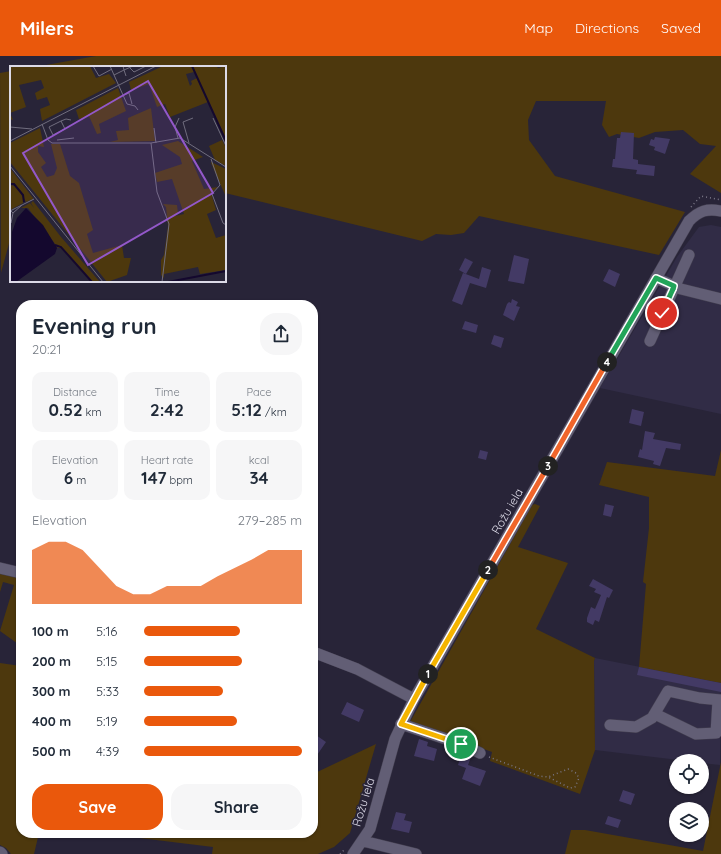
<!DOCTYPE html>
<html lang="en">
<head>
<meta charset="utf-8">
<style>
  body { margin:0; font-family:Quicksand,sans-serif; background:#f6f6f7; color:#1f2937; height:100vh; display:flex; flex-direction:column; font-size:15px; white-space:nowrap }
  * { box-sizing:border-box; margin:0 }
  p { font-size:13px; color:#747a83 }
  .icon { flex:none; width:22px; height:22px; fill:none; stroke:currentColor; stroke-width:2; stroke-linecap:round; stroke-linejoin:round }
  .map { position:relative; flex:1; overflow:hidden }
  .side { position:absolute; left:16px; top:244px; width:302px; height:538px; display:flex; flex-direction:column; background:#fff; border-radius:16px; box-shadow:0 1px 3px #0004 }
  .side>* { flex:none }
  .tools { position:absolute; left:669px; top:698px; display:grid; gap:8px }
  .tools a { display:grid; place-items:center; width:40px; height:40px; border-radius:50%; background:#fff; box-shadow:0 1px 3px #0004; font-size:20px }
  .pin { position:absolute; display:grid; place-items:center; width:34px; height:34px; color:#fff; margin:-17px; border:2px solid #fff; border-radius:50%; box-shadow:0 1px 4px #0007 }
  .km { position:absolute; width:20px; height:20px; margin:-10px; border-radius:50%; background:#222; color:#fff; font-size:11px; line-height:20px; text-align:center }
  .round { display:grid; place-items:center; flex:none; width:42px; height:42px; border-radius:16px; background:#f6f6f7 }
  .summary { display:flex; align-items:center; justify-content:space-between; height:68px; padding:0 16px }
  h1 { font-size:22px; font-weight:800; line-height:30px }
  .stats { display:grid; grid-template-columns:repeat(3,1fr); gap:6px; height:68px; padding:4px 16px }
  .stats div { display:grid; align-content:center; border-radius:10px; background:#f6f6f7; text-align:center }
  .stats b { font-size:17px; font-weight:800 }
  .stats small { font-size:11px; font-weight:400 }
  .stats p { font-size:11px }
  .chart { height:112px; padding:8px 16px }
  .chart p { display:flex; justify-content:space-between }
  .chart svg { width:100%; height:72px; margin-top:4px; fill:#ea580c; opacity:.7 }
  .button { display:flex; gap:8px; margin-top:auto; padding:8px 16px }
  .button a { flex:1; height:46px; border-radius:16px; background:#ea580c; color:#fff; font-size:16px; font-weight:800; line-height:46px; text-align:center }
  .button a+a { background:#f6f6f7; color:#1f2937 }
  ul { padding:0 16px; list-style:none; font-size:13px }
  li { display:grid; grid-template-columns:64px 48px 1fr; align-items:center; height:30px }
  li i { height:10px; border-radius:5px; background:#ea580c }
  header { display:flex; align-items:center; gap:24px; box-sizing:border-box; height:56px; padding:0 20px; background:#ea580c; color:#fff }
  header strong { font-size:19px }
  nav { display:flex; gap:22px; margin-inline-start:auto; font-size:14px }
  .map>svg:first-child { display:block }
  .built { fill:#312c46 }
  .green { fill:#4d380d }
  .building { fill:#433a65 }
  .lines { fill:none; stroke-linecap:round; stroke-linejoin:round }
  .minor-casing { stroke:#423e4f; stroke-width:12 }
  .path { stroke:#7a7787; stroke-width:1.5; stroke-dasharray:1 3; stroke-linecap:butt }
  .minor { stroke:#625e75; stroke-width:11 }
  .split-1-casing { stroke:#fff; stroke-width:8 }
  .split-2-casing { stroke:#fff; stroke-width:8 }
  .split-3-casing { stroke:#fff; stroke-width:8 }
  .split-4-casing { stroke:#fff; stroke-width:8 }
  .split-5-casing { stroke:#fff; stroke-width:8 }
  .split-6-casing { stroke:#fff; stroke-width:8 }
  .split-1 { stroke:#f5b400; stroke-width:5 }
  .split-2 { stroke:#f5b400; stroke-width:5 }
  .split-3 { stroke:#f0652b; stroke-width:5 }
  .split-4 { stroke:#f0652b; stroke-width:5 }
  .split-5 { stroke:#22a559; stroke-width:5 }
  .split-6 { stroke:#22a559; stroke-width:5 }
  .labels { text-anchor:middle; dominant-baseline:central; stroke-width:3; stroke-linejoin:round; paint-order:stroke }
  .street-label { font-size:12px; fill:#dcdae7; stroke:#282438 }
  .inset-river { fill:none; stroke:#14082e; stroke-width:2 }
  .inset-road { fill:none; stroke:#706d7e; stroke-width:1 }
  .view { fill:#9358c9; fill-opacity:0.15; stroke:#9358c9; stroke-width:2 }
  .inset-edge { fill:none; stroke:#dcdae7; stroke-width:2 }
</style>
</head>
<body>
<header>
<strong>Milers</strong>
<nav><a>Map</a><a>Directions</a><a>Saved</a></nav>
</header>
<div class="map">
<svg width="721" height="798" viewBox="0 0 721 798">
  <rect width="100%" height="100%" fill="#282438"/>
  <!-- built -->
  <path class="built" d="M711 169 721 171V358L600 332 677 201 699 171Z
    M595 602 721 627 720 709 702 707V705H687L595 694 594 605Z"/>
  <!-- green -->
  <path class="green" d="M96 0H721V137L690 118 716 90 700 88 683 74 655 76 639 82 617 78 609 81 602 69 606 45H536L528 64 529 84 555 120 685 156 659 199 479 160 464 177 451 179 436 178 422 185 225 137V11H35Z
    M11 15V180L1 217 0 17Z
    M721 394V627L639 611 646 528 643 526 649 472V441L599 429 607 406 715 420Z
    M535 448 540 450 518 491 568 507 536 573 595 602 594 605 595 694 580 738 490 705 492 696 410 666 532 449Z
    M0 508 21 516V590L0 575 14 529 3 526 0 536Z
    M0 607 21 610V777H39L34 798H11L6 792 0 789Z
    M376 688 350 777 334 791 318 798H212L213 791 99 777H313V718Z
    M721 706V798H565L571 774H585L703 795Z"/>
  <!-- building -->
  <path class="building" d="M621 76 634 77 633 103 638 104V108L655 110 654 120 636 118 637 114 612 111 613 103H615L617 82H620Z
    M655 81 670 83 665 98 654 94 655 91 649 89 651 83 654 84Z
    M514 199 529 203 524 228 508 225Z
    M465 202 473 206 466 218 459 214Z
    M482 211 491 214 486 232 470 227 462 249 452 245 463 217 479 223Z
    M609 213 620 218 615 231 603 225Z
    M512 243 518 246 516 250 520 251 514 265 503 259 507 248 509 246 511 247Z
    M465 265 478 269 476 277 462 273Z
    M494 279 504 282 501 292 491 288Z
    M632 353 644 356 641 370 629 367Z
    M645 375 655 377 653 383 681 388 680 394 666 392 660 410 653 408 654 405 638 401 640 393 642 394Z
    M480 394 488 396 486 404 478 402Z
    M605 448 614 450 611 461 603 459Z
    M593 523 613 534 609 542 607 541 599 566 595 564 593 569 587 566V562L591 551 595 553 601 539 594 536 596 533 589 530Z
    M639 611 721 627V636L637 619Z
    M347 646 364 654 359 666 341 658Z
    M313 677 326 686 313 705Z
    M419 683 428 686 427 690 437 693 434 705 414 700Z
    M462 696 471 701 468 709 486 715 480 730 462 723 466 712 458 709Z
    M623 734 635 738 631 749 619 745Z
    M396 756 406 758 404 764 412 766 409 777 391 773Z
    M608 760 621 764 618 772 605 768Z"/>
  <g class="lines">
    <!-- minor casing -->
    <g class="minor-casing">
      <path id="minor" d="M656 222 681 233 721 243
        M650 285 689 199
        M0 512 21 517
        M313 596 357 613 414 643
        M655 658 696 678 716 677 718 644
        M401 668 461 688 480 697
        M610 669 636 671 652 662 668 635 700 642 721 644
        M363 785 416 798
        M0 796 2 798
        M353 798 370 773 395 683 414 643 689 165C699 155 707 152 721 155"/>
    </g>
    <!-- path -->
    <path class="path" d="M691 151 701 140 721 144
      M489 701 539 720 548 721 568 713 576 717 579 722 575 731 570 732 548 721
      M340 798 344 794"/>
    <!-- minor -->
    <use href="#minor" class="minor"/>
  </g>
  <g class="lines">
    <!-- split-1 casing -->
    <g class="split-1-casing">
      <path id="split-1" d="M428 618 401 668 461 688"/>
    </g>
    <!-- split-2 casing -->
    <g class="split-2-casing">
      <path id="split-2" d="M428 618 488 514"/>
    </g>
    <!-- split-3 casing -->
    <g class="split-3-casing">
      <path id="split-3" d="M488 514 548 410"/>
    </g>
    <!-- split-4 casing -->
    <g class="split-4-casing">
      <path id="split-4" d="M548 410 607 306"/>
    </g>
    <!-- split-5 casing -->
    <g class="split-5-casing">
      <path id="split-5" d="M607 306 656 222 674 230 673 233"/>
    </g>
    <!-- split-6 casing -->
    <g class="split-6-casing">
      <path id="split-6" d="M662 257 673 233"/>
    </g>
    <!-- split-1 -->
    <use href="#split-1" class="split-1"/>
    <!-- split-2 -->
    <use href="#split-2" class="split-2"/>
    <!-- split-3 -->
    <use href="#split-3" class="split-3"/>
    <!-- split-4 -->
    <use href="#split-4" class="split-4"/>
    <!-- split-5 -->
    <use href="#split-5" class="split-5"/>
    <!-- split-6 -->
    <use href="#split-6" class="split-6"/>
  </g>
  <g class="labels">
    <!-- street labels -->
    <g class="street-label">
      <text transform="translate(507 455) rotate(-60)">Rožu iela</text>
      <text transform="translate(363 746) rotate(-73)">Rožu iela</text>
    </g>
  </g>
  <!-- overview -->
  <g transform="translate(10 10)">
    <rect width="216" height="216" fill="#282438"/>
    <path d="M0 0H80L86 12 99 8 106 17 32 55 30 43 40 39 37 31 27 34 25 27 34 22 31 14 9 19 16 41 0 47 3 54 0 53ZM153 0H206L208 2 216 0V76L198 36 160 51 155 38 147 41 139 18 121 24 119 16ZM184 6 187 12 181 15 182 18 180 20 176 8ZM108 22 116 45 89 58 91 67 87 68 79 50 69 53 66 44ZM141 42 145 75 100 76 108 74 106 65 119 64 118 52ZM30 62 34 81 28 80V86L36 97 31 101 37 111 44 109 47 102 41 78H50L60 110 69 117 83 164 77 168 83 187 112 179 114 192H121L117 209 97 216 0 96V77ZM212 74 216 82V100L205 94 199 80ZM168 75 193 91 182 95 194 123 208 121 201 127 206 144 197 148 206 172 216 169V204L190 208 188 201 154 208V212L151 209V194L154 189 158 160 156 141 153 138 167 139 168 147 160 151 174 148 162 113 147 116 145 107 172 98 170 91 152 79ZM201 96 216 103V131L201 97ZM0 102 23 132V133L16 136 5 118H0ZM0 119 5 120 13 129V137L0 144ZM23 135 51 171 90 216H81L51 182H48L18 142H11L20 137 24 142 21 137Z" fill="#4d380d" fill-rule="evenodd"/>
    <path d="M16 142 33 159 47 182 45 188 6 216H0L2 166 7 152Z" fill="#14082e"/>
    <path class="inset-river" d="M182 0 216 75M0 118H4L13 129 14 136M45 179 51 181 82 216M158 216 216 205"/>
    <path class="inset-road" d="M83 0 89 10 102 3M100 0 117 38 125 40 128 44M120 2 124 6 136 0M104 9 114 4 113 0M116 10 114 4 123 0M114 29 119 27 122 38M203 52 216 80M51 55 55 63 43 69 39 61 51 55 56 53 61 54M32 58 38 74 42 77H141L170 72 216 101M0 61 22 63M144 62 146 77M168 72 165 61 169 52M47 74 64 72M0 75 146 0M141 77 147 126 159 158 152 216M179 77 173 56 183 52M201 93 210 119 202 128 213 157 216 159M0 100 93 216M0 145 24 133M1 145 3 147 1 157M3 147 12 139"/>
    <path class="view" d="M138 15 203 127 78 199 13 87Z"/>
    <rect width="216" height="216" class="inset-edge"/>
  </g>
</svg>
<div class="tools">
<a><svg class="icon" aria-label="locate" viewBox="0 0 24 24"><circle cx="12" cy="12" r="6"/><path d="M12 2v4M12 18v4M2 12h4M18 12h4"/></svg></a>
<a><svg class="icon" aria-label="layers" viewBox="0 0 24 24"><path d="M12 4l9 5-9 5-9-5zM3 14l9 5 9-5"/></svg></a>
</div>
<div class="pin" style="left:461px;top:688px;background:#1e9e55"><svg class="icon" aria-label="arrive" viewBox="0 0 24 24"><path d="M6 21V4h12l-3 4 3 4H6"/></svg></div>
<div class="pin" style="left:662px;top:257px;background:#d93025"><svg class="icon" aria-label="check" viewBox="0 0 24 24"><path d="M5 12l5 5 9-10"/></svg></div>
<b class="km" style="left:428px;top:618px">1</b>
<b class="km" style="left:488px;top:514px">2</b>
<b class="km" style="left:548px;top:410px">3</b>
<b class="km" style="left:607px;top:306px">4</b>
<section class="side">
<div class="summary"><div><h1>Evening run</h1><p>20:21</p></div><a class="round"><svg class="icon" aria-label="share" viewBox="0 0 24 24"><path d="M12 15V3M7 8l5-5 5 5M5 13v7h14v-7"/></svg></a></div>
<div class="stats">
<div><p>Distance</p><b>0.52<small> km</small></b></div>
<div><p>Time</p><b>2:42</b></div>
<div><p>Pace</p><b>5:12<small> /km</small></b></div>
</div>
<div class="stats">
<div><p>Elevation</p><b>6<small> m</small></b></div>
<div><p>Heart rate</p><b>147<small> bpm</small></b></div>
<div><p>kcal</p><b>34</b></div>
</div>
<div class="chart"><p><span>Elevation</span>279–285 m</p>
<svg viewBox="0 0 160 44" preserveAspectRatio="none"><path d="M0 44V11L10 6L20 6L30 11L40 22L50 33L60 38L70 38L80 33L90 33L100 33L110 27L120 22L130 17L140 11L150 11L160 11V44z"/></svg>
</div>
<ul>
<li><b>100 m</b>5:16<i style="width:61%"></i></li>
<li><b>200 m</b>5:15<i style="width:62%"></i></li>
<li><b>300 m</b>5:33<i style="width:50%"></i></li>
<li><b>400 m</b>5:19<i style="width:59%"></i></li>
<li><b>500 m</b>4:39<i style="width:100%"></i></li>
</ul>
<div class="button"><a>Save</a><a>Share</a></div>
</section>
</div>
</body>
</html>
